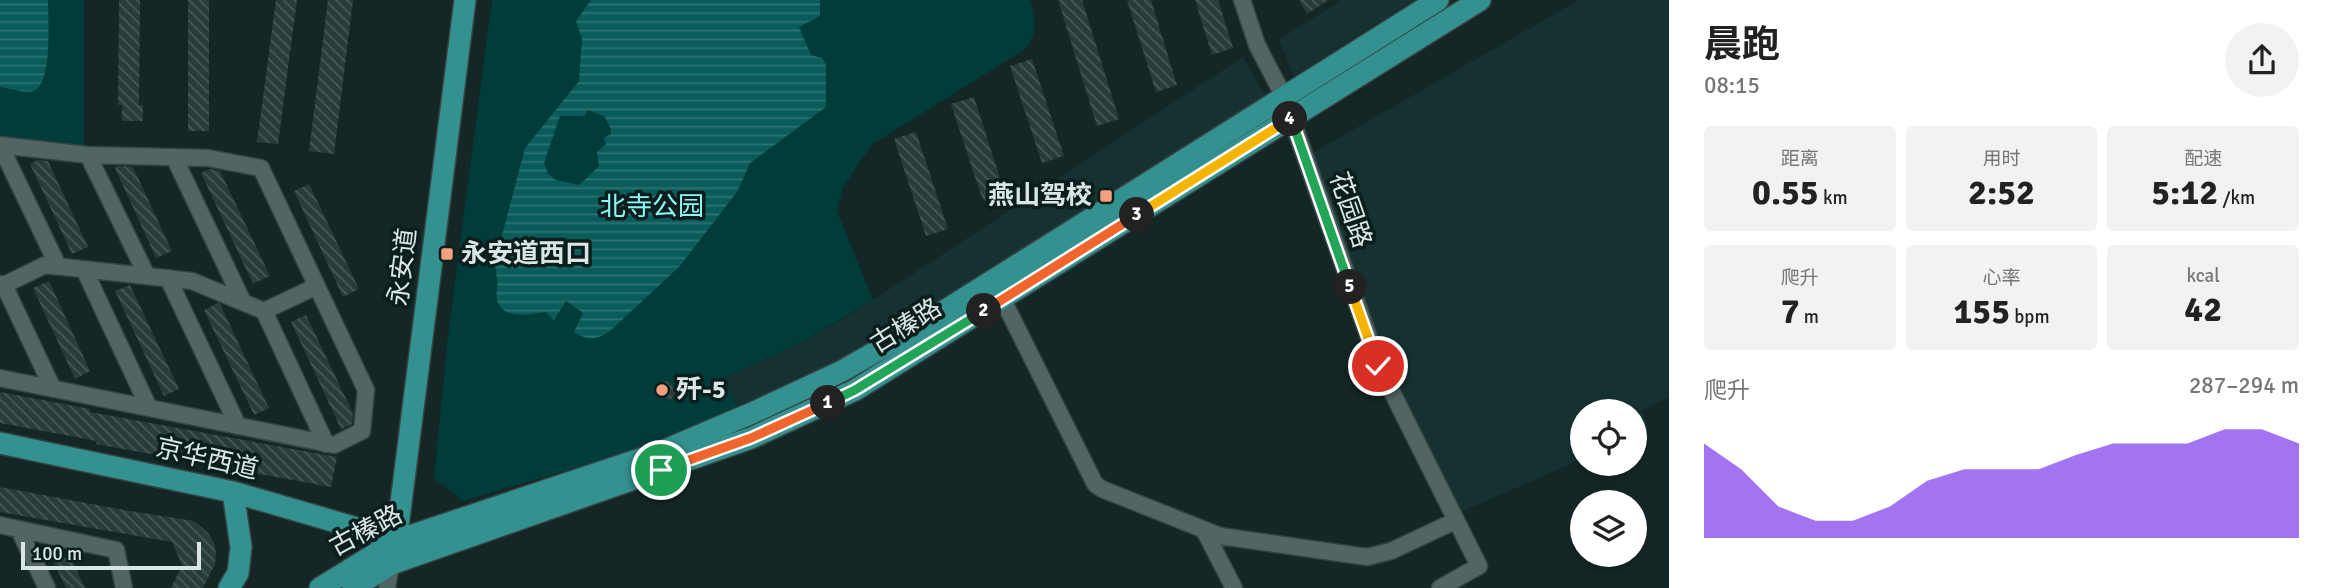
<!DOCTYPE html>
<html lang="zh">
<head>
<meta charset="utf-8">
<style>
  body { margin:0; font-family:Signika,"Noto Sans SC",sans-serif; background:#f2f2f2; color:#222; height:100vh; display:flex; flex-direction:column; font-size:26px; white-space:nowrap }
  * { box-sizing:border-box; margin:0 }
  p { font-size:23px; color:#767676 }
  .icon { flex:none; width:38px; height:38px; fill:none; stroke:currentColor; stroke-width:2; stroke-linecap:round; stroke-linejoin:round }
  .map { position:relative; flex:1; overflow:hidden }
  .panel { display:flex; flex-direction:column; background:#fff; width:665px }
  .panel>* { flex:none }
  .buttons { position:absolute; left:1570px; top:399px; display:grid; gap:14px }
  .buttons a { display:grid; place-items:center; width:77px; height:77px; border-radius:50%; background:#fff; box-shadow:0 4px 10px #0003; font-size:35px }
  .scale { position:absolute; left:21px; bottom:18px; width:180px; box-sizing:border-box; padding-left:7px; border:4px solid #dae6e5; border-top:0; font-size:19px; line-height:24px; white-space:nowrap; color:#dae6e5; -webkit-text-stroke:5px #0b1e1d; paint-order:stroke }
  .pin { position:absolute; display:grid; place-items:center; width:60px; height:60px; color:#fff; margin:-30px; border:4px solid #fff; border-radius:50%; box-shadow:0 2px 7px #0007 }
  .km { position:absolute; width:35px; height:35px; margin:-18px; border-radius:50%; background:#222; color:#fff; font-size:19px; line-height:35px; text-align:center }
  .round { display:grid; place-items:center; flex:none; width:74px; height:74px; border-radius:37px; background:#f2f2f2 }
  .headline { display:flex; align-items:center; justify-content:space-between; height:119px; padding:0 35px }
  h1 { font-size:38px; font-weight:700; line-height:52px }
  .figures { display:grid; grid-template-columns:repeat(3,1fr); gap:10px; height:119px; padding:7px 35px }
  .figures div { display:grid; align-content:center; border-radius:7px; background:#f2f2f2; text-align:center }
  .figures b { font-size:35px; font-weight:700 }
  .figures small { font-size:19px; font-weight:400 }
  .figures p { font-size:19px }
  .chart { height:196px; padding:14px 35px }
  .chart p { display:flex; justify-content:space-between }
  .chart svg { width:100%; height:126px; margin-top:7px; fill:#7c3aed; opacity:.7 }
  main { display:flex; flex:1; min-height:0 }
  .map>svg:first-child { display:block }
  .built { fill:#153231 }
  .green { fill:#003c3a }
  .water { fill:url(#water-rules); fill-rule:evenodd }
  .building { fill:url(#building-back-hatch) }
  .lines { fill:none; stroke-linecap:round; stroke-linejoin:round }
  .minor-casing { stroke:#354342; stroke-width:19 }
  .major-casing { stroke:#354342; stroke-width:24 }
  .minor { stroke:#506564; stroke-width:16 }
  .major { stroke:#33918f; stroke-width:21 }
  .split-1-casing { stroke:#fff; stroke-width:14 }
  .split-2-casing { stroke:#fff; stroke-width:14 }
  .split-3-casing { stroke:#fff; stroke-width:14 }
  .split-4-casing { stroke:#fff; stroke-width:14 }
  .split-5-casing { stroke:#fff; stroke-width:14 }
  .split-6-casing { stroke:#fff; stroke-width:14 }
  .split-1 { stroke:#f0652b; stroke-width:9 }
  .split-2 { stroke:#22a559; stroke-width:9 }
  .split-3 { stroke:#f0652b; stroke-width:9 }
  .split-4 { stroke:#f5b400; stroke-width:9 }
  .split-5 { stroke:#22a559; stroke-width:9 }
  .split-6 { stroke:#f5b400; stroke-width:9 }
  .poi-dot { fill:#f2a07f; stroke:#0b1e1d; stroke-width:2.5 }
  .labels { text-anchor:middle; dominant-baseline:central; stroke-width:7; stroke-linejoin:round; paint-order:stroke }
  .poi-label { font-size:26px; font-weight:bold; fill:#dae6e5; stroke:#0b1e1d; text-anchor:start }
  .park-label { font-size:26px; fill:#8bf8f5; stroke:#0b1e1d }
  .street-label { font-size:26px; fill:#dae6e5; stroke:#0b1e1d }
</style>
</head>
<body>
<main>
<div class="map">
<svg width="1669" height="588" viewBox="0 0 1669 588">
  <defs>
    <pattern id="water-rules" width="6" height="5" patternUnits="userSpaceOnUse" patternTransform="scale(1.75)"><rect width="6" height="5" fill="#0a5c5b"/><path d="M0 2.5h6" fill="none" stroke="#2d7372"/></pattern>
    <pattern id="building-back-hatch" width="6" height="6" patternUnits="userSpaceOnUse" patternTransform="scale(1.75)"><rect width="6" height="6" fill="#293c3b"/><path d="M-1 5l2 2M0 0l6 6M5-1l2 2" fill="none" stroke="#475857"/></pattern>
  </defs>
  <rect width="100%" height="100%" fill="#142726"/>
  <!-- built -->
  <path class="built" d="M1341 0H1414L1294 76 1279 40Z
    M1579 0H1669V397L1642 410 1649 429 1635 435 1634 411H1582V459L1445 519 1374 371 1302 159Z
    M1243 57 1265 95 913 320 822 373 739 411 724 378 804 341 855 312Z"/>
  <!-- green -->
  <path class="green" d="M0 0H84V148L0 139Z
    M492 0H1030C1036 19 1037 31 1027 48L873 144 858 164 842 190 837 211 873 300 804 341 724 378 739 411 669 440 463 501 434 478 448 335Z"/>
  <!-- water -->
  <path class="water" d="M0 0H48C48 18 53 85 33 91 24 94 10 88 0 87Z
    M591 0H820V16L799 27 811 55 822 58 826 64V107L750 163 737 192 679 267 610 331C597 340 588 341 574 332L583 313 566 301 554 320 546 312C530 314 503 321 497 300 495 293 499 285 497 278 496 272 495 268 495 262L525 148 579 81 582 39 576 21ZM588 110 604 116 611 129V134L604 138 606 144 597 152 599 166 579 185 556 180 548 174 544 163 560 116H584Z"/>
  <!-- building -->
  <path class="building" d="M119 0H140L139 105H143V121H122V105H118Z
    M188 0H209V131H188Z
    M276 0H297L278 144 257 142Z
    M328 0H353L334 154 309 151Z
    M1058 0H1082L1119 119 1097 126Z
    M1127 0H1151L1177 85 1156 92Z
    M1195 0H1218L1233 48 1212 55Z
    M1299 0H1329L1307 14Z
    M1032 59 1064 156 1042 163 1010 66Z
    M974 97 1005 194 983 201 951 104Z
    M916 132 948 229 926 236 894 139Z
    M38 160 48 161 88 247 72 254 30 164Z
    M118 166 133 167 172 251 156 258 115 168Z
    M210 169 220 171 270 276 253 284 201 173Z
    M309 184 359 289 343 297 294 191Z
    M49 281 90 371 75 379 33 288Z
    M130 285 179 389 164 396 115 291Z
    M218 303 220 304 269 408 254 415 204 310Z
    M306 315 353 413 352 424 341 429 291 322Z
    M665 381 671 383 678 398H672L668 402 662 387Z
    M0 392 90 409V412L337 457 331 487 96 444 97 441 0 423Z
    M0 487 124 510 194 521 208 533 214 543 216 553 215 564 203 588H171L182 565 172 542 0 512Z
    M70 556 85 588H66L54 563Z"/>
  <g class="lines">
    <!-- minor casing -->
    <g class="minor-casing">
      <path id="minor" d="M1242 0 1257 45 1284 97 1379 366 1479 566 1440 588
        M0 145 88 155 208 158 261 168 366 390 362 431 334 445 0 378
        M0 145 58 266
        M88 155 147 276
        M174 157 243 302
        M84 269 149 408
        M168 278 238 426
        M0 284 4 285 45 265 192 281 264 311 317 286
        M4 285 53 389
        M997 288 1095 484 1102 489 1220 536 1367 557 1391 551 1455 521
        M264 311 326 444
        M0 525 116 550 124 588
        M19 530 47 588
        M1204 530 1234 588
        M387 588 391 564"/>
    </g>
    <!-- major casing -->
    <g class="major-casing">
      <path id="major" d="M0 443 233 492 398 540
        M395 550 465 0
        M229 588 238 573 241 547 233 492
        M320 588 398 540 658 453 752 413 842 371 922 325 1438 0
        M353 588 391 564 751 438 855 390 1480 0"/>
    </g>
    <!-- minor -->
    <use href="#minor" class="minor"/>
    <!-- major -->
    <use href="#major" class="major"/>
  </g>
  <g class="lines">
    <!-- split-1 casing -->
    <g class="split-1-casing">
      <path id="split-1" d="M661 470 751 438 828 403"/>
    </g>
    <!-- split-2 casing -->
    <g class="split-2-casing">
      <path id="split-2" d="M828 403 855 390 984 311"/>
    </g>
    <!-- split-3 casing -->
    <g class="split-3-casing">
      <path id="split-3" d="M984 311 1137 215"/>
    </g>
    <!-- split-4 casing -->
    <g class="split-4-casing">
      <path id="split-4" d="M1137 215 1290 119"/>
    </g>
    <!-- split-5 casing -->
    <g class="split-5-casing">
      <path id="split-5" d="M1290 119 1291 118 1350 287"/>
    </g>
    <!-- split-6 casing -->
    <g class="split-6-casing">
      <path id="split-6" d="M1350 287 1378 366"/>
    </g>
    <!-- split-1 -->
    <use href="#split-1" class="split-1"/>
    <!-- split-2 -->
    <use href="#split-2" class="split-2"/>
    <!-- split-3 -->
    <use href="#split-3" class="split-3"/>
    <!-- split-4 -->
    <use href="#split-4" class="split-4"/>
    <!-- split-5 -->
    <use href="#split-5" class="split-5"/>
    <!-- split-6 -->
    <use href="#split-6" class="split-6"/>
  </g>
  <!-- markers -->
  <g class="poi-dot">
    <rect x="1099" y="189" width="14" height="14" rx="3.5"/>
    <rect x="440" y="247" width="14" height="14" rx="3.5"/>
    <circle cx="662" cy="390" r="7"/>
  </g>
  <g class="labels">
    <!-- poi labels -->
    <g class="poi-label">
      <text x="1092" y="196" text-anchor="end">燕山驾校</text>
      <text x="461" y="254">永安道西口</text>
      <text x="676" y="390">歼-5</text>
    </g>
    <!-- park labels -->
    <g class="park-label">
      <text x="652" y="207">北寺公园</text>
    </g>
    <!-- street labels -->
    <g class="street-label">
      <text transform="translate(1350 210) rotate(71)">花园路</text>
      <text transform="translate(403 267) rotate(-83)">永安道</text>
      <text transform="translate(906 326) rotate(-32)">古榛路</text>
      <text transform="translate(207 459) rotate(13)">京华西道</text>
      <text transform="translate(366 531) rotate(-28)">古榛路</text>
    </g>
  </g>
</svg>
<div class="buttons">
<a><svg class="icon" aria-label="locate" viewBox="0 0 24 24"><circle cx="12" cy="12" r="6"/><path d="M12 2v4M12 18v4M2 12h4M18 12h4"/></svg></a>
<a><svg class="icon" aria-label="layers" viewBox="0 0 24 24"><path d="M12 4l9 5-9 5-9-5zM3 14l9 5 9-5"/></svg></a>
</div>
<div class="scale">100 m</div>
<div class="pin" style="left:661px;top:470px;background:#1e9e55"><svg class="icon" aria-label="arrive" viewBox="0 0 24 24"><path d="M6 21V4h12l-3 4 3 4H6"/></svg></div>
<div class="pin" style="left:1378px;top:366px;background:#d93025"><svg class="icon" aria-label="check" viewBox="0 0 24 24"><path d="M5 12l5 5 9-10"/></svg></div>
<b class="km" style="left:828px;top:403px">1</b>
<b class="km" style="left:984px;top:311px">2</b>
<b class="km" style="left:1137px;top:215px">3</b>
<b class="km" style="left:1290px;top:119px">4</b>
<b class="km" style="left:1350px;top:287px">5</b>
</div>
<section class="panel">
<div class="headline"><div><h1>晨跑</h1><p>08:15</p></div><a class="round"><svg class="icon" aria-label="share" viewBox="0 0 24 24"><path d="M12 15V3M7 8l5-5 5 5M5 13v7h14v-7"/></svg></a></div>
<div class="figures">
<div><p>距离</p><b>0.55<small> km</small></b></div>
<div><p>用时</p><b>2:52</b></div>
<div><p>配速</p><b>5:12<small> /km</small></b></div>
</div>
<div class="figures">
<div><p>爬升</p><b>7<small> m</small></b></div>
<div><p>心率</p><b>155<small> bpm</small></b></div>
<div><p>kcal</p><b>42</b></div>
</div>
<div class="chart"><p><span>爬升</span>287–294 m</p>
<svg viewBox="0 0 160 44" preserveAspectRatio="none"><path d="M0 44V11L10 20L20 33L30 38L40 38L50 33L60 24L70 20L80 20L90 20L100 15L110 11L120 11L130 11L140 6L150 6L160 11V44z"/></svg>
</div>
</section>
</main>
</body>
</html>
